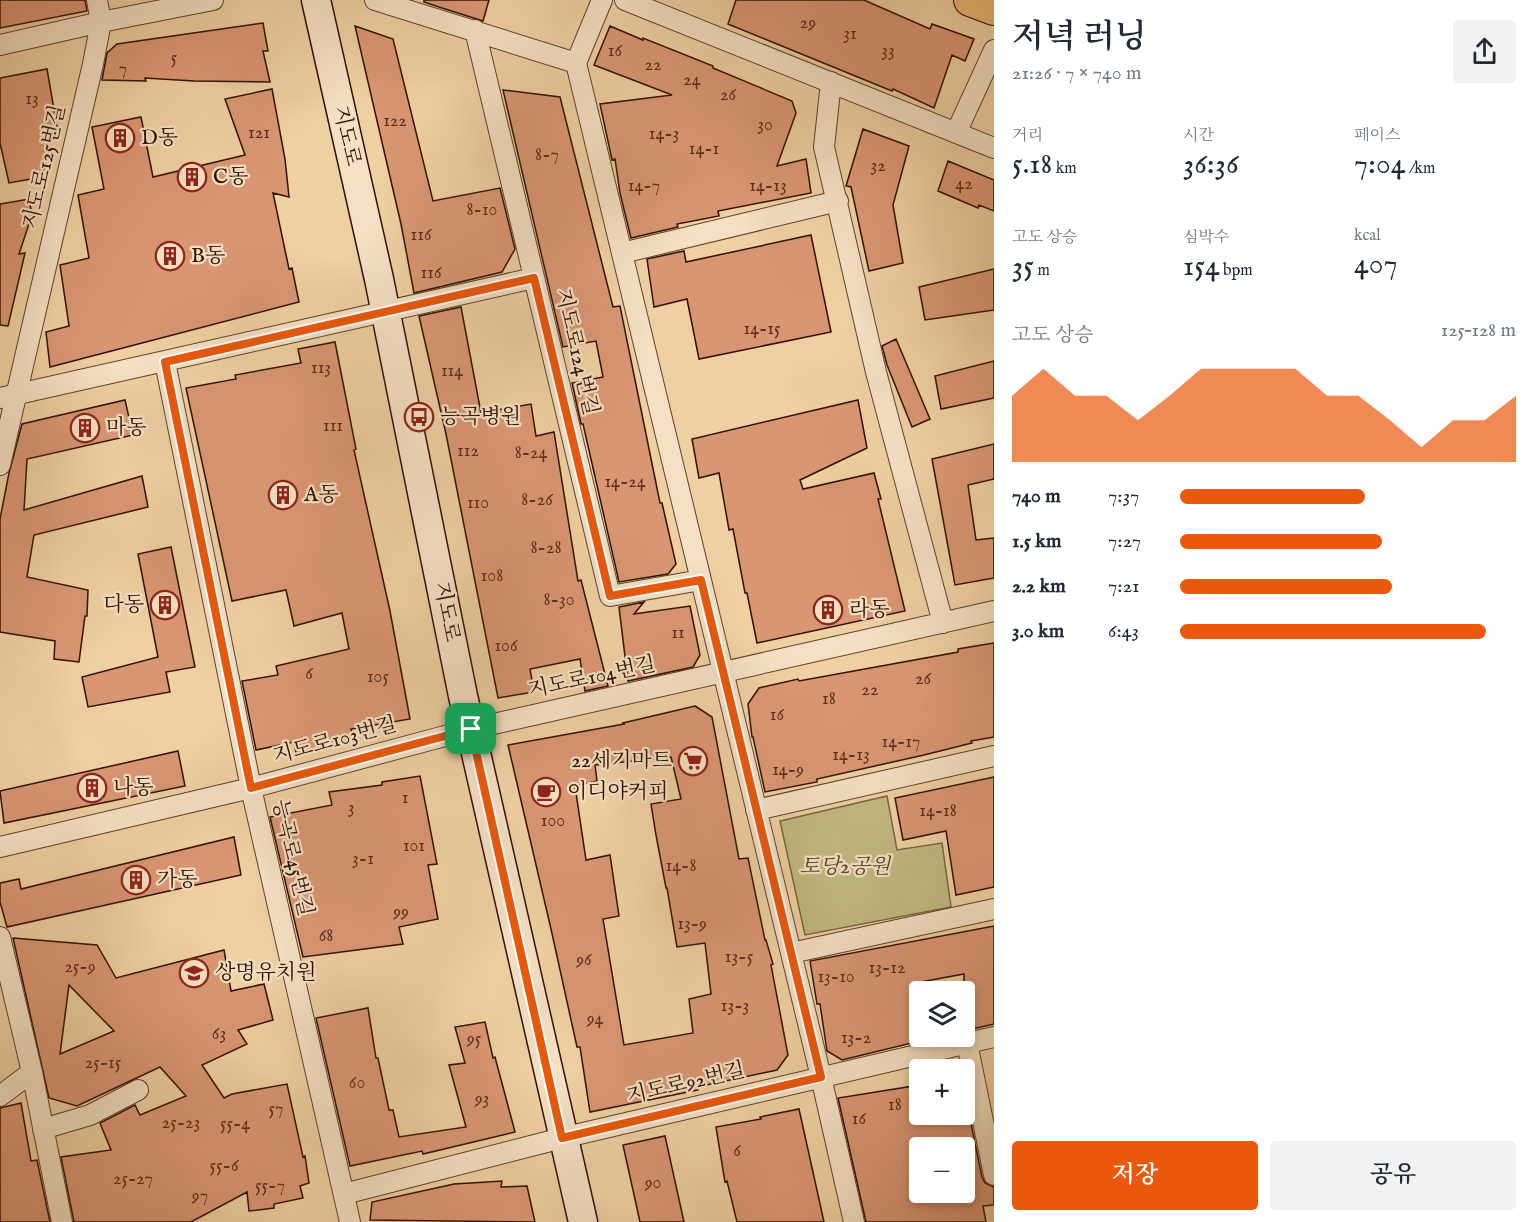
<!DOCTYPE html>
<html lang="ko">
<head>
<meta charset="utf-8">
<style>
  body { margin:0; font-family:"IM FELL English","Noto Serif KR",serif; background:#f2f2f3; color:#1f2937; height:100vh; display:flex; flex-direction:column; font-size:22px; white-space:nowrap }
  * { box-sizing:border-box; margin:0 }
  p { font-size:20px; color:#747a83 }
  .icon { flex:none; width:33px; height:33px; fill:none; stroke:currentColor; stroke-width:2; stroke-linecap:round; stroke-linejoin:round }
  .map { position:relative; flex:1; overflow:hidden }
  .side { display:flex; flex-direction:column; background:#fff; width:540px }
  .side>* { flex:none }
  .fabs { position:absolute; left:909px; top:981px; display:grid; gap:12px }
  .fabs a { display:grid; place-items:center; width:66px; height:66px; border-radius:6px; background:#fff; box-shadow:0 3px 9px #0003; font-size:30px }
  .pin { position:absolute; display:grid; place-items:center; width:51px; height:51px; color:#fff; margin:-26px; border-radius:12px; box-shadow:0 3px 9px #0006 }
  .round { display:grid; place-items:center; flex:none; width:63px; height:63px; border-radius:6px; background:#f2f2f3 }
  .head { display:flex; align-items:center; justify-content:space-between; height:102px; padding:0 18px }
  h1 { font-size:33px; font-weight:600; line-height:45px }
  .metrics { display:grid; grid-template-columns:repeat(3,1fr); gap:9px; height:102px; padding:6px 18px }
  .metrics div { display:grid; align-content:center }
  .metrics b { font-size:30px; font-weight:600 }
  .metrics small { font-size:16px; font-weight:400 }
  .metrics p { font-size:16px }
  .chart { height:168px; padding:12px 18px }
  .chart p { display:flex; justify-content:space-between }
  .chart svg { width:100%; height:108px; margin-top:6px; fill:#ea580c; opacity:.7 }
  .cta { display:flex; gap:12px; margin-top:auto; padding:12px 18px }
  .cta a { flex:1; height:69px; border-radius:6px; background:#ea580c; color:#fff; font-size:24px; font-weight:600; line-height:69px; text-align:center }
  .cta a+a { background:#f2f2f3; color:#1f2937 }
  ul { padding:0 18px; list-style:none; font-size:20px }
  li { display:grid; grid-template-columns:96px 72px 1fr; align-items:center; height:45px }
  li i { height:15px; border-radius:8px; background:#ea580c }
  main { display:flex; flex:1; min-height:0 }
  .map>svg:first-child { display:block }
  .green { fill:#c0b980; stroke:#786540; stroke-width:1.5 }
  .building { fill:#da9673; stroke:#2f1101; stroke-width:1.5; fill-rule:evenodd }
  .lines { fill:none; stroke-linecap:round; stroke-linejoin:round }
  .minor-casing { stroke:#5f412a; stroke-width:22 }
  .secondary-casing { stroke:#2f1101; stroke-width:31 }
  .primary-casing { stroke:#2f1101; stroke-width:34 }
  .minor { stroke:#f5e0c3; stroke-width:20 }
  .secondary { stroke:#f5e0c3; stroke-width:28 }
  .primary { stroke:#e8b872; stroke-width:32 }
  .route-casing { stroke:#fff; stroke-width:12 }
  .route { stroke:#ea580c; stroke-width:8 }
  .labels { text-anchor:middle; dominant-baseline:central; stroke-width:4.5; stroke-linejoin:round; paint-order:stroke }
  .number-label { font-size:18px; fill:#5a321e }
  .street-label { font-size:21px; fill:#2f1101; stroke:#f5e0c3 }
  .poi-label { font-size:21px; fill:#2f1101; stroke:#f5e0c3; text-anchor:start }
  .park-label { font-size:21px; font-style:italic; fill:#5a4327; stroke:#f5e0c3 }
</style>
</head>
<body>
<main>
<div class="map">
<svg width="994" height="1222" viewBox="0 0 994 1222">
  <rect width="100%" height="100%" fill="#efd0a3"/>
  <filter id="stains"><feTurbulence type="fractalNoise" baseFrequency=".00333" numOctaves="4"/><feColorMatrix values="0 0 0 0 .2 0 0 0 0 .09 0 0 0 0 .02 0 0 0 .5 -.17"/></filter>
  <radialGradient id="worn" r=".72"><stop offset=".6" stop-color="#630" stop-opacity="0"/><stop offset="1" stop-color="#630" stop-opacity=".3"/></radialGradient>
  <!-- green -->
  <path class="green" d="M887 796 897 850 942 843 951 907 805 935 780 821Z"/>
  <!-- building -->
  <path class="building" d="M0 0H85L87 11 0 28Z
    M424 0H489L483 21 439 7 424 2Z
    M736 0H864L930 29 932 24 974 39 965 61 952 55 934 108 893 89 892 91 728 24Z
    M263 23 268 51H263L270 82 194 81 145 78 146 81 102 80 107 53 117 44Z
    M355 26 393 39 433 201 500 188 515 249 502 272 414 293 401 224Z
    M610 26 643 40V38L713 66V68L792 101 796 113 777 166 806 159 811 193 718 211 719 216 677 224 678 227 631 238 620 193 615 159 612 160 600 104 672 95 594 65Z
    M47 69 57 127 54 137H51L42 177 9 183 0 143V78Z
    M272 89 285 159 289 197 273 193 289 269 292 268 299 302 50 367 46 332 69 326 60 265 89 258 78 195 104 189 92 127 141 117 153 177 245 155 225 99Z
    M503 90 560 97 613 307 620 306 660 503H662L676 564 668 574 619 582 583 424H581L572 383 603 377 596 341 563 347Z
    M863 129 909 146 893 205 903 263 869 271 851 187 846 186Z
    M948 161 994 180V211L979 205 978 208 938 191Z
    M29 199 32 215 19 254 25 253 8 326 0 325V204Z
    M811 235 831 332 699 359 687 299 654 307 647 259 684 251 686 262Z
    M994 269V310L925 320 919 287Z
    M461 307 481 413 531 404 536 436 554 432 578 581 581 580 608 686 585 691 580 659 530 669 534 692 498 698 446 434 419 316Z
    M896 339 930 419 912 427 887 365 882 346Z
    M335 342 356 449 354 450 390 611 410 719 351 729 354 740 322 746 323 748 296 753 294 742 256 750 242 681 278 675 276 666 349 649 342 613 294 626 286 590 232 601 186 388 236 379 235 375 301 363 298 349Z
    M994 361V398L941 409 935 376Z
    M125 400 133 435 27 459 24 510 142 476 148 507 34 535 27 577 88 590 87 616H85L79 662 54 659 55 641 0 632V519L9 473 22 424Z
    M858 400 867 448 800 480 803 489 874 473 881 499H878L905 611 757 643 747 593H745L733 529 729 530 719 473 699 478 692 439Z
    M994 444V479L968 485 976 540 994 538V578L955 585 932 459Z
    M171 547 195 667 166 672 170 692 88 707 82 677 158 657 138 554Z
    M644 602 634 614 690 606 700 655 693 667 628 681 619 607Z
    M994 643V737L971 741 972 743 924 755 817 779V782L765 792 753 737H752L748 704 759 688 798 679 799 681 958 652V649Z
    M695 706 712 717 739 859 748 858 765 940H766L773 964 771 965 788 1055 777 1070 697 1087 698 1090 590 1112 580 1047H577L551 929 508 745 624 724 623 723ZM671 757 681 799 651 804 656 835 666 888H667L677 947 705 943 711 994 689 999 693 1033 624 1045 603 919 619 916 610 855 586 860 575 786 597 781 595 765Z
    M178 751 185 786 4 823 0 791Z
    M420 776 437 864 428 865 438 919 399 927 403 944 303 957 270 817 332 805 329 792 382 785V782Z
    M994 777V887L956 895 946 831 903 840 895 798Z
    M234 837 241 875 7 927 0 902V883L19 879 21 889Z
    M994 926V1024L964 1031V974L915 983 920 1007V1041L842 1060 827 1051 820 1004H817L810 961Z
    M13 938 97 945 116 978 224 950 231 991 264 984 273 1020 238 1030 247 1044 202 1065 224 1098 232 1094 287 1084 303 1157 305 1156 309 1183 300 1186 303 1198 274 1204V1208L249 1211 247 1192 191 1222H74L61 1157 111 1150 100 1123 135 1105 140 1115 186 1096 160 1067 77 1106 49 1098ZM69 985 114 1031 60 1054Z
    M368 1008 376 1058H378L389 1110H393L399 1137 466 1127 449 1065 465 1063 455 1027 485 1022 493 1058 495 1057 515 1132 423 1154 422 1151 350 1166 316 1018Z
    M920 1085V1114H969L982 1177 985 1183 994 1187V1205L983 1206 986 1222H866L838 1098ZM920 1148H964V1192H920Z
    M21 1103 31 1161 37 1160 50 1222H0V1108Z
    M799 1109 824 1222H737L727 1181 725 1182 716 1127 761 1119 760 1117Z
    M665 1136 684 1222H640L623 1145Z
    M502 1181 501 1187 527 1186 535 1222 370 1220 372 1202 454 1184Z"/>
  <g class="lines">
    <!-- minor casing -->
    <g class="minor-casing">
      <path id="minor" d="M375 0 576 63
        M602 0 576 63 821 1077 854 1222
        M625 0 994 148
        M475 30 610 596 701 580
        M0 45 101 22 213 0
        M831 82 824 147 876 372 943 623
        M956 133 994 50
        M622 253 838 201
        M165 362 251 788 350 1222
        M0 398 534 278
        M0 465 93 64 101 22 97 0
        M756 810 994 756
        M0 847 251 788 471 729 994 611
        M0 937 32 1072 62 1222
        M791 953 994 909
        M967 1043 994 1175
        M0 1096 32 1072
        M43 1129 90 1115 138 1090
        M344 1194 562 1138 994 1037"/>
    </g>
    <!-- secondary casing -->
    <g class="secondary-casing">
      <path id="secondary" d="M316 0 379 279 463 696 583 1222"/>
    </g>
    <!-- primary casing -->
    <g class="primary-casing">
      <path id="primary" d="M970 0 994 9"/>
    </g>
    <!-- minor -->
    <use href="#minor" class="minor"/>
    <!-- secondary -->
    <use href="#secondary" class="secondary"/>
    <!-- primary -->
    <use href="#primary" class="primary"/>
  </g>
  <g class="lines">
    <!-- route casing -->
    <g class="route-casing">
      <path id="route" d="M534 278 610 596 701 580 821 1077 562 1138 471 729 251 788 165 362Z"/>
    </g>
    <!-- route -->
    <use href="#route" class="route"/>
  </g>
  <!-- icons -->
  <defs>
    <g id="building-ring" transform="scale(1.5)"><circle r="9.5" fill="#f5e0c3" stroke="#8f2418" stroke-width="1.5"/><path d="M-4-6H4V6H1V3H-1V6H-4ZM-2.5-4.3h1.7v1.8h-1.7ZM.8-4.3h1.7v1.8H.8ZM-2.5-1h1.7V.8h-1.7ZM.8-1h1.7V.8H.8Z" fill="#8f2418"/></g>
    <g id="bus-ring" transform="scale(1.5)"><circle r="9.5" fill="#f5e0c3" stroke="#8f2418" stroke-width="1.5"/><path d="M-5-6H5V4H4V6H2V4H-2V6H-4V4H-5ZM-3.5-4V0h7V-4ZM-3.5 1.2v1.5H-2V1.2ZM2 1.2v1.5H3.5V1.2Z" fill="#8f2418"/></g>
    <g id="supermarket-ring" transform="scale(1.5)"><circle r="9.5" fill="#f5e0c3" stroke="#8f2418" stroke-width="1.5"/><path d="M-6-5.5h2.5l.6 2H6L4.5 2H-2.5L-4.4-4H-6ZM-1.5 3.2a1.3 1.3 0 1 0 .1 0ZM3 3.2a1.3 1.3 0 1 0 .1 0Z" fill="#8f2418"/></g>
    <g id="cafe-ring" transform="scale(1.5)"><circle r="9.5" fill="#f5e0c3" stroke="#8f2418" stroke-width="1.5"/><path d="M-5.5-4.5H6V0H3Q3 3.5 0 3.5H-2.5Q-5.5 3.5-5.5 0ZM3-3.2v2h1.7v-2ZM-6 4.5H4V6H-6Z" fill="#8f2418"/></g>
    <g id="school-ring" transform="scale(1.5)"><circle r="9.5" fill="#f5e0c3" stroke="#8f2418" stroke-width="1.5"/><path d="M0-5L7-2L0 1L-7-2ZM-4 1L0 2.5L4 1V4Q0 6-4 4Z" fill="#8f2418"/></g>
  </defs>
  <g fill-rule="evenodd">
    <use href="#building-ring" x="120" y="138"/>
    <use href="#building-ring" x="192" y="177"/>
    <use href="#building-ring" x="170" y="256"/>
    <use href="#bus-ring" x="419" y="417"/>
    <use href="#building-ring" x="85" y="428"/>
    <use href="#building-ring" x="283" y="495"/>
    <use href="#building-ring" x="165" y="605"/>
    <use href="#building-ring" x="828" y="610"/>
    <use href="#supermarket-ring" x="693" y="761"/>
    <use href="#building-ring" x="92" y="788"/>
    <use href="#cafe-ring" x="546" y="792"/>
    <use href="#building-ring" x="136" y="880"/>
    <use href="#school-ring" x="194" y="973"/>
  </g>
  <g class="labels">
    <!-- number labels -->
    <g class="number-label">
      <text x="808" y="23">29</text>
      <text x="850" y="34">31</text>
      <text x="615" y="51">16</text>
      <text x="888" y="51">33</text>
      <text x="174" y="58">5</text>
      <text x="653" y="65">22</text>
      <text x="123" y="69">7</text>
      <text x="692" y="80">24</text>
      <text x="728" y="95">26</text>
      <text x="32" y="99">13</text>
      <text x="395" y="121">122</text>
      <text x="765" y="125">30</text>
      <text x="259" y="133">121</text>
      <text x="664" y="134">14-3</text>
      <text x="704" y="149">14-1</text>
      <text x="547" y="155">8-7</text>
      <text x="878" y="166">32</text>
      <text x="964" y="184">42</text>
      <text x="644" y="186">14-7</text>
      <text x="768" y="186">14-13</text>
      <text x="482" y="210">8-10</text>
      <text x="421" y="235">116</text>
      <text x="431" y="273">116</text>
      <text x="762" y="329">14-15</text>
      <text x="321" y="368">113</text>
      <text x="452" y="371">114</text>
      <text x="333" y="426">111</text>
      <text x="468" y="451">112</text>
      <text x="531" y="453">8-24</text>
      <text x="625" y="482">14-24</text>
      <text x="537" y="500">8-26</text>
      <text x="478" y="503">110</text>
      <text x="546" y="548">8-28</text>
      <text x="492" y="576">108</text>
      <text x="559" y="600">8-30</text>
      <text x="678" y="633">11</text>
      <text x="506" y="646">106</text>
      <text x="309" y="674">6</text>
      <text x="378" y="677">105</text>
      <text x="923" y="679">26</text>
      <text x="870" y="690">22</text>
      <text x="829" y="699">18</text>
      <text x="777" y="715">16</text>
      <text x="901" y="742">14-17</text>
      <text x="851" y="755">14-13</text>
      <text x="788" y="770">14-9</text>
      <text x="405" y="798">1</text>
      <text x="351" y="808">3</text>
      <text x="938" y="811">14-18</text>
      <text x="553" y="821">100</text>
      <text x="414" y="846">101</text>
      <text x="363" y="859">3-1</text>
      <text x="681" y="866">14-8</text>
      <text x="401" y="912">99</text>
      <text x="692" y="924">13-9</text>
      <text x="326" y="936">68</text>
      <text x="739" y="957">13-5</text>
      <text x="584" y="960">96</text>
      <text x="80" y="967">25-9</text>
      <text x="887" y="968">13-12</text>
      <text x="836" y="977">13-10</text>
      <text x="735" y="1006">13-3</text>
      <text x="595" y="1019">94</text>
      <text x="219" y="1034">63</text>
      <text x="856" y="1038">13-2</text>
      <text x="474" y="1039">95</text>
      <text x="103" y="1063">25-15</text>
      <text x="357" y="1083">60</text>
      <text x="482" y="1099">93</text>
      <text x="895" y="1105">18</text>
      <text x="276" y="1109">57</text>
      <text x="859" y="1119">16</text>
      <text x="181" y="1123">25-23</text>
      <text x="235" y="1124">55-4</text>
      <text x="737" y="1151">6</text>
      <text x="224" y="1166">55-6</text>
      <text x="133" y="1179">25-27</text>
      <text x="653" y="1183">90</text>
      <text x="270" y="1186">55-7</text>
      <text x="200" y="1196">97</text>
    </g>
    <!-- street labels -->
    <g class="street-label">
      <text transform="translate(346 136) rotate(77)">지도로</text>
      <text transform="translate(45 167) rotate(-77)">지도로125번길</text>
      <text transform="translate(576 352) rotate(77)">지도로124번길</text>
      <text transform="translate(446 612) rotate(79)">지도로</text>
      <text transform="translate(592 678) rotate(-12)">지도로104번길</text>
      <text transform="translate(335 741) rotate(-15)">지도로103번길</text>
      <text transform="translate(292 858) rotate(77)">능곡로45번길</text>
      <text transform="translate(686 1084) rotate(-13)">지도로92번길</text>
    </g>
    <!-- poi labels -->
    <g class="poi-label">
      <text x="141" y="138">D동</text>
      <text x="213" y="177">C동</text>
      <text x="191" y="256">B동</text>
      <text x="440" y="417">능곡병원</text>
      <text x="106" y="428">마동</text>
      <text x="304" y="495">A동</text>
      <text x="144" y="605" text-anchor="end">다동</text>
      <text x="849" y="610">라동</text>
      <text x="672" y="761" text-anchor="end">22세기마트</text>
      <text x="113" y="788">나동</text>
      <text x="567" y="792">이디야커피</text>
      <text x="157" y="880">가동</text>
      <text x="215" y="973">상명유치원</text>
    </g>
    <!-- park labels -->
    <g class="park-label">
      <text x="845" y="867">토당2공원</text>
    </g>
  </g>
  <rect width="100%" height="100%" filter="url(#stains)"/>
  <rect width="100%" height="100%" fill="url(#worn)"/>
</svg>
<div class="fabs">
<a><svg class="icon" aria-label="layers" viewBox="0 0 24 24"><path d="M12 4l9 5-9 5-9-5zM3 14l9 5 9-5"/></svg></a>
<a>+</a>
<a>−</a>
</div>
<div class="pin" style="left:471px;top:729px;background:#1e9e55"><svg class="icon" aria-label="arrive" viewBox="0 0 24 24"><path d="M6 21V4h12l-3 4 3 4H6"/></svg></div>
</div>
<section class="side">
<div class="head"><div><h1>저녁 러닝</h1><p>21:26 · 7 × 740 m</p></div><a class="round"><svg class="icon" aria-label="share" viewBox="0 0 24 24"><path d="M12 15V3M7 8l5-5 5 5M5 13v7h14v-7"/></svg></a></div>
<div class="metrics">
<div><p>거리</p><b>5.18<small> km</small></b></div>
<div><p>시간</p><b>36:36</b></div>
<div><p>페이스</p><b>7:04<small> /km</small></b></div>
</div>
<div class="metrics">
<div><p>고도 상승</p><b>35<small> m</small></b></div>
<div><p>심박수</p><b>154<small> bpm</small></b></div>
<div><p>kcal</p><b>407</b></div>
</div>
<div class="chart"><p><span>고도 상승</span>125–128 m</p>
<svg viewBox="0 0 160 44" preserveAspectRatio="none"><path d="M0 44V17L10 6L20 17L30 17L40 27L50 17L60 6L70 6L80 6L90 6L100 17L110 17L120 27L130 38L140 27L150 27L160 17V44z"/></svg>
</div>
<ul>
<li><b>740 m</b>7:37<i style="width:55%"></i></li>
<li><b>1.5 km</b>7:27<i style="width:60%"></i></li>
<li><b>2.2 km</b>7:21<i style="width:63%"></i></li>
<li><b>3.0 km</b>6:43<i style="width:91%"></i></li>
</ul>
<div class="cta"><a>저장</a><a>공유</a></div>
</section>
</main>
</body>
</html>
